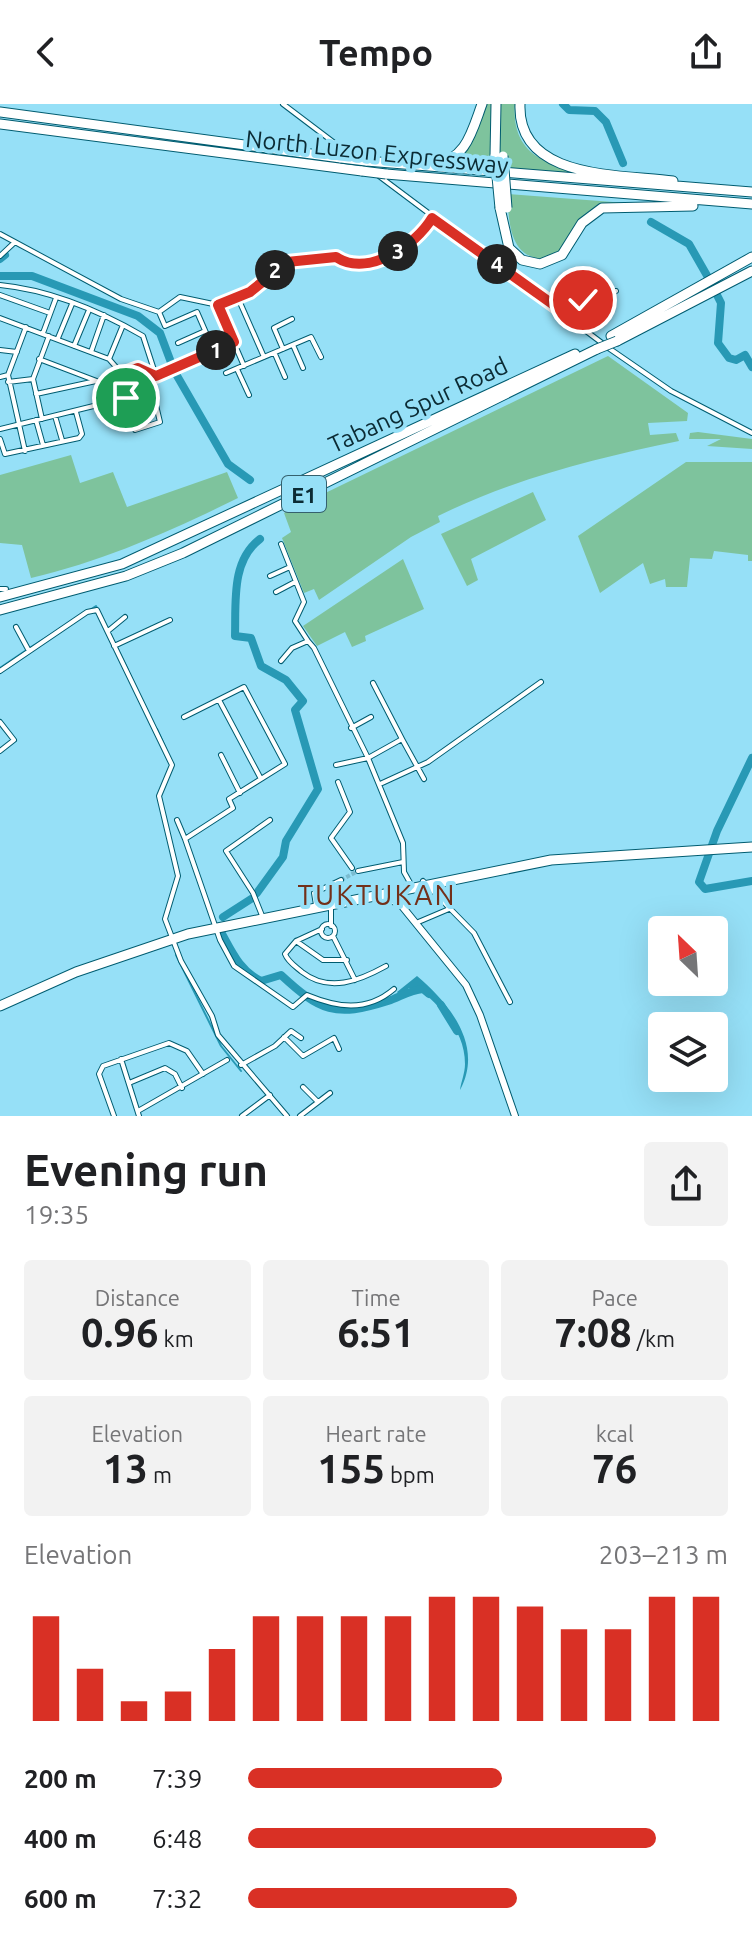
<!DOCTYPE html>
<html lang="en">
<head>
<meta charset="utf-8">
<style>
  body { margin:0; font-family:Ubuntu,sans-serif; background:#f2f2f2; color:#202124; height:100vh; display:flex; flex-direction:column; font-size:30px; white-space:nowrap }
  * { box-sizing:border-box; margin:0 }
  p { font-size:26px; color:#757577 }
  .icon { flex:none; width:44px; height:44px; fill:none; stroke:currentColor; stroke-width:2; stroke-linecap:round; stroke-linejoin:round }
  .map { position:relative; height:1012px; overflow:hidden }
  .sheet { display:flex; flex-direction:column; background:#fff; flex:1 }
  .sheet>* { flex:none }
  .needle { width:52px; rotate:335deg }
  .fabs { position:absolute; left:648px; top:812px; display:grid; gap:16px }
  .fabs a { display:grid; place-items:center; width:80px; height:80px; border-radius:8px; background:#fff; box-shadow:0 8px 32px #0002; font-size:40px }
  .pin { position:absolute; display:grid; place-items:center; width:68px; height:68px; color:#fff; margin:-34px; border:4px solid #fff; border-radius:50%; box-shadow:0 2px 8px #0007 }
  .km { position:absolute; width:40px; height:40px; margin:-20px; border-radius:50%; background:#222; color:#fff; font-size:22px; line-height:40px; text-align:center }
  .round { display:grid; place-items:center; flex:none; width:84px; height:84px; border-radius:8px; background:#f2f2f2 }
  .overview { display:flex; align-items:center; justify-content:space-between; height:136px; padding:0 24px }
  h1 { font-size:44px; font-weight:700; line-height:60px }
  .metrics { display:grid; grid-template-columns:repeat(3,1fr); gap:12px; height:136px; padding:8px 24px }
  .metrics div { display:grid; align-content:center; border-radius:8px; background:#f2f2f2; text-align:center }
  .metrics b { font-size:40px; font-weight:700 }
  .metrics small { font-size:22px; font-weight:400 }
  .metrics p { font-size:22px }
  .chart { height:224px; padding:16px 24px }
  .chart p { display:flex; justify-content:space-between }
  .chart svg { width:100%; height:144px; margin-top:8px; stroke:#d93025; stroke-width:6 }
  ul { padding:0 24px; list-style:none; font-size:26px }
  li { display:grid; grid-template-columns:128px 96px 1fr; align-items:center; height:60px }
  li i { height:20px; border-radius:10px; background:#d93025 }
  header { display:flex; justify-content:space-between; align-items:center; height:104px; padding:0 24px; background:#fff; font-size:36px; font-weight:700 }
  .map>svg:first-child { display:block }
  .green { fill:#7ec39d }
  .water { fill:#2899b5 }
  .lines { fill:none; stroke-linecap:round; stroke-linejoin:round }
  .stream { stroke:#2899b5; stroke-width:2 }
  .river { stroke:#2899b5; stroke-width:8 }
  .street-tunnel { stroke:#7abcd0; stroke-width:4; stroke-dasharray:4 2; stroke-linecap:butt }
  .street-casing { stroke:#005c70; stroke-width:6 }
  .secondary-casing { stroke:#005c70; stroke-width:8 }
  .highway-casing { stroke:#005c70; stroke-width:11 }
  .street { stroke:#fff; stroke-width:4 }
  .secondary { stroke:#fff; stroke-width:6 }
  .highway { stroke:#fff; stroke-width:9 }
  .highway-bridge-casing { stroke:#005c70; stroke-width:11; stroke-linecap:butt }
  .highway-bridge { stroke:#fff; stroke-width:9 }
  .route-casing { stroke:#fff; stroke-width:16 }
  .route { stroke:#d93025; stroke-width:10 }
  .labels { text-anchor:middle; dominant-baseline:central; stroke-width:8; stroke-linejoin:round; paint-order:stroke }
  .shield { fill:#96e0f7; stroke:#35616e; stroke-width:2 }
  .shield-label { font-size:22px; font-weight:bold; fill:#0b2b34 }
  .street-label { font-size:24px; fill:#0b2b34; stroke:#96e0f7 }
  .quarter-label { font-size:28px; letter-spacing:2px; fill:#733019; stroke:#96e0f7 }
</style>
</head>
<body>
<header><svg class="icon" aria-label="back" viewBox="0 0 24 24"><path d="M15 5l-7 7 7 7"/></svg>Tempo<svg class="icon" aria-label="share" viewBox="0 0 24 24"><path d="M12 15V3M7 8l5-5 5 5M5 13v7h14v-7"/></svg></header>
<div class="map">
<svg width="752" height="1012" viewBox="0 0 752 1012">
  <rect width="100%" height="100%" fill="#96e0f7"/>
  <!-- green -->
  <path class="green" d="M485 0H494L491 65 450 60 464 49Z
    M501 0H515C510 62 565 64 611 74L501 64 498 36Z
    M507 90 639 100C626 101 608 99 595 104 569 113 568 167 530 152 508 142 509 111 507 90Z
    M608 252 688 309 687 317 648 319 650 331 676 329 679 337C596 354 513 375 438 412L440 418 411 433 319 496 314 485 304 489 282 434 291 428 284 409Z
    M698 328 752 335V345L707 342 721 335H689L690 329Z
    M71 351 80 379 113 368 127 403 227 368 238 394C171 427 104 457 31 474L22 441 0 439V371Z
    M686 358H752V457H748V451L714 447 712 455 690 454 687 483H666L665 475 650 480 643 459 600 489 578 432Z
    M533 388 546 416 471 455 478 476 467 482 441 430Z
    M403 455 424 505 365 532 366 537 352 543 345 528 317 542 303 522Z"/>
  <!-- water -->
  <path class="water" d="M417 872C450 900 484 942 460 986 461 978 465 969 465 960 465 927 442 905 419 884H409L400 892 397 888Z"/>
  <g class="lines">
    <!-- stream -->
    <path class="stream" d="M31 543 96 502 128 566
      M0 564 25 547
      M157 625 166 645
      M176 851 221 942 241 967"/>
    <!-- river -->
    <path class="river" d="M563 0 569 6 595 7 606 18 623 59
      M651 118 689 140 709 175
      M0 155 5 151
      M0 172H32L138 212 160 229 172 261
      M716 189 721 199 718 239 729 254 736 256 745 251 752 263
      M176 270 228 360 250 376
      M752 654 717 727 699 778 705 785 752 777
      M257 789 283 753 286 737 318 685 295 606 303 597 286 576 261 562 251 534 235 532C236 498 231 457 260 435
      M223 813 251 795
      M221 828C232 848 240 867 261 877L281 871C320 907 335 914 388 897 400 893 410 886 423 885L429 890
      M441 901 457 927"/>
    <!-- street-tunnel -->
    <path class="street-tunnel" d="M341 776 358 767"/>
    <!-- street casing -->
    <g class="street-casing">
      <path id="street" d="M283 0 353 53
        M379 72 610 245 671 287 752 329
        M0 130 121 195 159 208 180 193 218 201 250 188 287 158 336 153 345 159 373 157 418 135 432 114
        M0 152 15 138
        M0 181C50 186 100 207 143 232L156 272
        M0 191 50 209
        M238 194 264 253
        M218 202 244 262
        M558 204 616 187
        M159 208 165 222 197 208 214 247
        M0 214 109 255 116 263 135 326 160 318 148 268
        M43 229 56 194
        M58 234 72 200
        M178 239 205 227
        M293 241 303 264
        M74 242 89 206
        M283 245 274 224 292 215
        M0 246 17 248
        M91 248 104 211
        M275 250 285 273
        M39 255 102 279 122 281
        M109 255 123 221
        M237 265 249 291
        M226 269 311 233 321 253
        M119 271 138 264 156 272 234 238
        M0 273 8 271
        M8 278 33 275
        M36 290 96 277
        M55 312 62 336
        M42 315 33 275 49 232
        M36 316 43 341
        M0 325 126 294
        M0 335 5 350 79 334 82 330 76 308
        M25 347 8 271 26 223
        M281 440 304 498 295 517 308 537
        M270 472 290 463
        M0 485H6
        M276 488 295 478
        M16 523 29 547
        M108 527 125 513
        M114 542 170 516
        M281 557 292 544 308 537 314 544 368 654 402 635 373 579
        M0 567 87 508 97 506 172 661 159 692 178 772 165 815 181 857 212 912 218 931 287 1012
        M219 596 261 675
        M184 613 244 583 285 660 229 695 233 704 185 735 220 836 234 862 293 903 307 891C336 903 366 909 394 885
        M0 618 14 636 0 647
        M351 624 371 613
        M402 635 424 675
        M221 651 240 689
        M336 661 368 654 403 739 404 768 413 784
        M338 678 350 708 331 734 352 764
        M380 680 428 658 541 578
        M177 716 185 735
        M358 767 403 758
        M423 777 474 829 510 898
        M316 801 314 789 341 776
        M331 803V822
        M263 814 253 789 226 747 270 716
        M416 819 449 805
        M321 827a7 7 0 1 1 14 0a7 7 0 1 1-14 0Z
        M322 825 296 837 285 850C288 858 295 862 302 868 329 889 359 877 386 862
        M333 832 355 876
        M296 837 323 856H347
        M284 933 303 952 334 934 339 945
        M121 955 139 1012
        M241 961 275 942 291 927 301 934
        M129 979 165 964 175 970 182 984
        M303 983 318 998
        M138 1007 227 956
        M114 1012 99 970 103 962 169 939 187 947 203 970
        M242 1012 270 991
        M300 1012 330 989"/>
    </g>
    <!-- secondary casing -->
    <g class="secondary-casing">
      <path id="secondary" d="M379 790 401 801 466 881 480 911 515 1012"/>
    </g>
    <!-- highway casing -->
    <g class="highway-casing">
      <path id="highway" d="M520 0C517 76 619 70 673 77
        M0 8 341 54
        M0 20 362 67
        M495 52 496 0
        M366 57 752 88
        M433 60C466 57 472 27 482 0
        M386 70 752 100
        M500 104 509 144 522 156 540 160 562 151 582 119 602 104 693 102
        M611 232 752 153
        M617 237 752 167
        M0 493 122 460 575 250
        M0 506 126 472 183 449 597 245
        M0 902 76 868 188 830 551 756 752 743"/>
    </g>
    <!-- street -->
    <use href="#street" class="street"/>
    <!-- secondary -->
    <use href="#secondary" class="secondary"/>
    <!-- highway -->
    <use href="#highway" class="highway"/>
    <!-- highway-bridge casing -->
    <g class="highway-bridge-casing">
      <path id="highway-bridge" d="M495 52 500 104
        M503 52 507 104
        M341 54 366 57
        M362 67 386 70
        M597 245 617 237"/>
    </g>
    <!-- highway-bridge -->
    <use href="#highway-bridge" class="highway-bridge"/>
  </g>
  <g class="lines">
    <!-- route casing -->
    <g class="route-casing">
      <path id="route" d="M126 294 119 271 138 264 156 272 234 238 218 201 250 188 287 158 336 153C368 174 416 141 432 114L558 204 583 196"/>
    </g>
    <!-- route -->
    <use href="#route" class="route"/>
  </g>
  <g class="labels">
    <!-- shield labels -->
    <rect class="shield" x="282" y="372" width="44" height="36" rx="6"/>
    <g class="shield-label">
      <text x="304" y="390">E1</text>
    </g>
    <!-- street labels -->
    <g class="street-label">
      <text transform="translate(377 48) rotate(6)">North Luzon Expressway</text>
      <text transform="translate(418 301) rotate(-25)">Tabang Spur Road</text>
    </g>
    <!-- quarter labels -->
    <g class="quarter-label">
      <text x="377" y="790">TUKTUKAN</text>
    </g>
  </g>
</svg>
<div class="fabs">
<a><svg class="needle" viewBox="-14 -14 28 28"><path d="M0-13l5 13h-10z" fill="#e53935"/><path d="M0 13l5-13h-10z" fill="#757577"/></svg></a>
<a><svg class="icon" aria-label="layers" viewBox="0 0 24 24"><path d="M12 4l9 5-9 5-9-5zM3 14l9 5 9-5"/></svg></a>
</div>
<div class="pin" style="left:126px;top:294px;background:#1e9e55"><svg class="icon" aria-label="arrive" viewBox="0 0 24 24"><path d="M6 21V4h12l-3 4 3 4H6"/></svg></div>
<div class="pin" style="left:583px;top:196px;background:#d93025"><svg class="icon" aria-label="check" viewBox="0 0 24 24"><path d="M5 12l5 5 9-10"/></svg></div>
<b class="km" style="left:216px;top:246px">1</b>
<b class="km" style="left:275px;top:166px">2</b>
<b class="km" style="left:398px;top:147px">3</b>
<b class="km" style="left:497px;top:160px">4</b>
</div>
<section class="sheet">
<div class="overview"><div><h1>Evening run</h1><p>19:35</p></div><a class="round"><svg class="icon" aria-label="share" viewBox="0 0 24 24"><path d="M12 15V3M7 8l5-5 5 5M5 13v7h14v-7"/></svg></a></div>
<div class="metrics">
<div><p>Distance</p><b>0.96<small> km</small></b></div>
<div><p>Time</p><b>6:51</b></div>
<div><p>Pace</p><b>7:08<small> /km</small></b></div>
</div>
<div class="metrics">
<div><p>Elevation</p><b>13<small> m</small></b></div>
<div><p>Heart rate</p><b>155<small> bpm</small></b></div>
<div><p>kcal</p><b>76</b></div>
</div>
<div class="chart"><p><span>Elevation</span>203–213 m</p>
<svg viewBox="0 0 160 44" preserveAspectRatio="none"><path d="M5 44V12M15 44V28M25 44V38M35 44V35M45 44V22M55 44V12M65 44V12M75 44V12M85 44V12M95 44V6M105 44V6M115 44V9M125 44V16M135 44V16M145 44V6M155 44V6"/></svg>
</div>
<ul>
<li><b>200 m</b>7:39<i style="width:53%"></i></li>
<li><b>400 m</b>6:48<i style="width:85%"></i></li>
<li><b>600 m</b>7:32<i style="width:56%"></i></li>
</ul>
</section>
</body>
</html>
